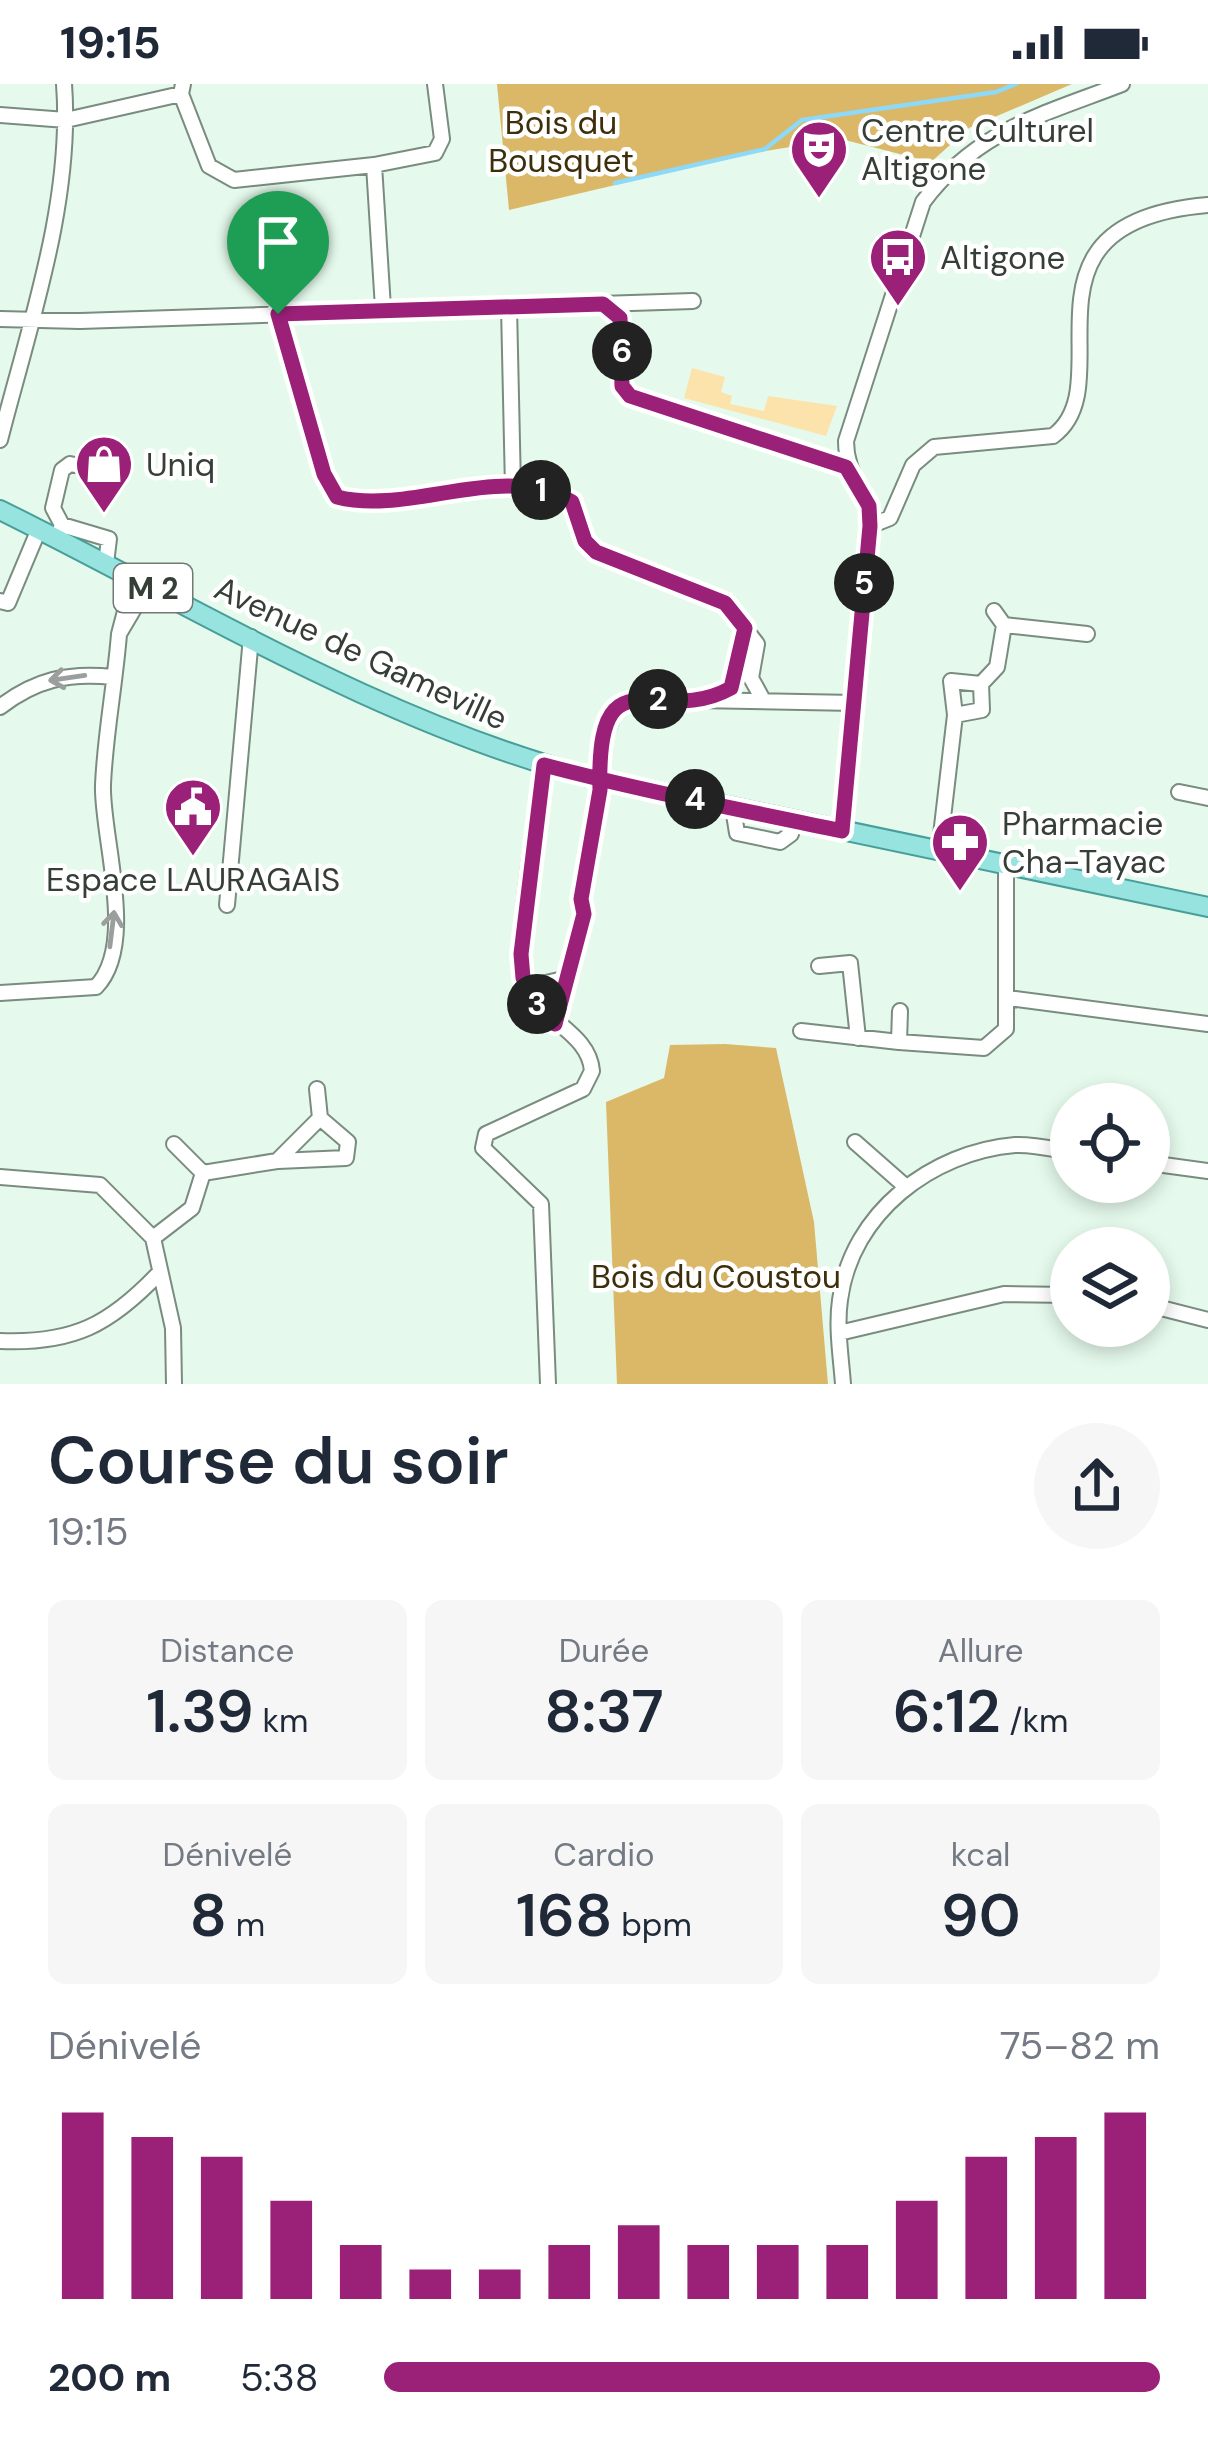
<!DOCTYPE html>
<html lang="fr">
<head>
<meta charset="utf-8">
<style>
  body { margin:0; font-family:"DM Sans",sans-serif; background:#f6f6f7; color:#1f2937; height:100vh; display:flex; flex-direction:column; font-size:45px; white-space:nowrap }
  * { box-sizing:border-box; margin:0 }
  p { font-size:39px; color:#747a83 }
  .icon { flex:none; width:66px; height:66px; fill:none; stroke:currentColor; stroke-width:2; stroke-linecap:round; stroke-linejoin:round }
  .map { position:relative; height:1300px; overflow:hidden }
  .drawer { display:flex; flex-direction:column; background:#fff; flex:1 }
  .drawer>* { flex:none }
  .buttons { position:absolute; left:1050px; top:999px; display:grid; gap:24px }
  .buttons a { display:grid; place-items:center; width:120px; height:120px; border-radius:50%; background:#fff; box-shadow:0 6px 18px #0003; font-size:60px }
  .pin { position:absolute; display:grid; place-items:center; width:102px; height:102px; color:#fff; margin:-123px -51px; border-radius:50% 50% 50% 0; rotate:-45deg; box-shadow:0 0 12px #0007 }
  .pin .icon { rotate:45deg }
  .km { position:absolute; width:60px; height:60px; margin:-30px; border-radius:50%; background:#222; color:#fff; font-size:33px; line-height:60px; text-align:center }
  .round { display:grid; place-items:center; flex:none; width:126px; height:126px; border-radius:63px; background:#f6f6f7 }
  .overview { display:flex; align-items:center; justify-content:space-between; height:204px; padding:0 48px }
  h1 { font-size:66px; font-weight:600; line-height:90px }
  .figures { display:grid; grid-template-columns:repeat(3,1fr); gap:18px; height:204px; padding:12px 48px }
  .figures div { display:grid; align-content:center; border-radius:18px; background:#f6f6f7; text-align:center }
  .figures b { font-size:60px; font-weight:600 }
  .figures small { font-size:33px; font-weight:400 }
  .figures p { font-size:33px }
  .chart { height:336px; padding:24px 48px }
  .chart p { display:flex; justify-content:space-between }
  .chart svg { width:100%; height:216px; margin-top:12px; stroke:#9b2078; stroke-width:6 }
  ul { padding:0 48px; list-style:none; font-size:39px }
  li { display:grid; grid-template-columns:192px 144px 1fr; align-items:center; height:90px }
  li i { height:30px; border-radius:15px; background:#9b2078 }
  .status { display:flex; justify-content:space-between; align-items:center; height:84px; padding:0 60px; background:#fff; direction:ltr }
  .status svg { height:33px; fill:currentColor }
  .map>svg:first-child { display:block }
  .green { fill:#fce3ab }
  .forest { fill:#dab868 }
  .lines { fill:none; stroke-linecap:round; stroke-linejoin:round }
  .stream { stroke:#8ed9f7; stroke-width:4.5 }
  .minor-casing { stroke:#798c7f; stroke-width:18 }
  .major-casing { stroke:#489e98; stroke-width:22 }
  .minor { stroke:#fff; stroke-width:14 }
  .major { stroke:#97e3e0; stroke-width:18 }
  .oneway { stroke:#9a9e9c }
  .route-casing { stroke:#fff; stroke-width:24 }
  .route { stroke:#9b2078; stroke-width:15 }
  .labels { text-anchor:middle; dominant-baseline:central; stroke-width:9; stroke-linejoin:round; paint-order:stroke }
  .shield { fill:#fff; stroke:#727874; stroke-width:3 }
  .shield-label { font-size:30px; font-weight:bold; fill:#363e38 }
  .park-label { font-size:33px; fill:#3d2f0b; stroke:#fff }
  .poi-label { font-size:33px; fill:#363e38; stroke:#fff; text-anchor:start }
  .street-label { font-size:33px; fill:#363e38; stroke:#fff }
</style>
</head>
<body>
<div class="status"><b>19:15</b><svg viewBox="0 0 49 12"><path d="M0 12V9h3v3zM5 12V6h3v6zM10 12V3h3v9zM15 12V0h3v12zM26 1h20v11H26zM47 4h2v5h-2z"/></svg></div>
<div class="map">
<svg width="1208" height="1300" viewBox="0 0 1208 1300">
  <rect width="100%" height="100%" fill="#e5faec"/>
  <!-- green -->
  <path class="green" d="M692 284 725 293 721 308 732 312 730 320 764 327 768 312 837 322 826 352 684 314Z"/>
  <!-- forest -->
  <path class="forest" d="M497 0H1072L969 44 931 78 841 55 747 70 509 126Z
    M725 960 776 964 814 1138 828 1300H617L606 1018 664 994 670 961Z"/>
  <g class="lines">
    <!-- stream -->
    <path class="stream" d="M615 99 765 65 802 36 996 8 1016 0"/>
    <!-- minor casing -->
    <g class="minor-casing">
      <path id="minor" d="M183 0 181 10 209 82 234 96 374 81 435 69 442 55 435 0
        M0 31 66 36 181 10
        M374 81 383 224
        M509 223 513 404
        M613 223C632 250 611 287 630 312L846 383
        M277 230 324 390 337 413C411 433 501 376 572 419L585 457 596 468 725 519 757 560 751 594 762 614
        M0 235 80 237 693 217
        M0 356C29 242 73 118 64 0
        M62 441 53 424 62 386 70 380 115 389
        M870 442 890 434 913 381 934 363 1053 352C1126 299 1001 138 1208 121
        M59 449 62 441 109 455 106 479
        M134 493 119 550 148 501
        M0 517 8 519 39 445
        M1004 541 1087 550
        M981 600 997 583 1004 541 994 527
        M731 604 745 544
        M0 623C35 596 68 588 113 593
        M544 681C538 719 514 864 523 894 534 935 589 946 592 987L583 1005 486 1050 483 1064 541 1120 548 1300
        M1179 708 1208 714
        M733 724 737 749 780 758 791 750 794 737
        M842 747 870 442C868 410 846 391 846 357L923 118C977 46 1042 31 1122 0
        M939 768 955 631 951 597 981 600 982 626 955 631
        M227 821 251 553
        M819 882 850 879 858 954
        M528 903 568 894
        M0 909 96 903C138 860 101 751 103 701 105 651 115 601 119 550
        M1008 914 1208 940
        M900 927 899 958 984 964 1006 945V782
        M555 940 583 830 581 815 600 706 598 668 616 625 641 615 855 619
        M801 947 899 958
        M855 1058 905 1102
        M174 1060 203 1089
        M278 1077 346 1074 348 1058 320 1034
        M1149 1079 1208 1087
        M0 1093 100 1101 153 1154 173 1244 174 1300
        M153 1154 192 1124 203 1089 277 1077 320 1034 317 1005
        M1149 1221 1208 1236
        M839 1249 1004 1210 1071 1211
        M0 1257C73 1260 110 1241 160 1188
        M843 1300C841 1273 836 1243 840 1216 851 1129 932 1068 1015 1061 1033 1060 1053 1065 1071 1068"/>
    </g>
    <!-- major casing -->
    <g class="major-casing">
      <path id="major" d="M0 426C192 521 381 638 589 693L1208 823"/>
    </g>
    <!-- minor -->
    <use href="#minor" class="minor"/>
    <!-- major -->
    <use href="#major" class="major"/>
  </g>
  <!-- one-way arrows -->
  <defs><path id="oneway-shaft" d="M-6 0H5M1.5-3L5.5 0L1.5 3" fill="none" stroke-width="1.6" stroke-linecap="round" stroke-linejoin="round" transform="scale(3)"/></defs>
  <g class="oneway">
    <use href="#oneway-shaft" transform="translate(67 594) rotate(172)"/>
    <use href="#oneway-shaft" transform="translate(112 845) rotate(-83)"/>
  </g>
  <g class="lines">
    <!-- route casing -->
    <g class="route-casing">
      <path id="route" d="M278 230 324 390 337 413C411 432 502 376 572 418L585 457 596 468 725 519 745 544 731 604C658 645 596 562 600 706L581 815 584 830 555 940 523 894 521 870 544 681C642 707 743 726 842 747L870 442 869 422 846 383 630 312 622 302 620 234 603 220 278 230"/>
    </g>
    <!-- route -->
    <use href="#route" class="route"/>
  </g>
  <!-- icons -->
  <defs>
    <g id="theatre-pin" transform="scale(3)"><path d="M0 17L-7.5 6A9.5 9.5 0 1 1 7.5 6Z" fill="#9b2078" stroke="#fff"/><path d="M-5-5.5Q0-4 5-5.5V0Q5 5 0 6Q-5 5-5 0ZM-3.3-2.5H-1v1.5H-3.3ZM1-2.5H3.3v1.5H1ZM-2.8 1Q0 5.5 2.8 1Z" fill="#fff"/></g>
    <g id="bus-pin" transform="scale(3)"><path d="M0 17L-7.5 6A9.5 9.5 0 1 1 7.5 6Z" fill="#9b2078" stroke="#fff"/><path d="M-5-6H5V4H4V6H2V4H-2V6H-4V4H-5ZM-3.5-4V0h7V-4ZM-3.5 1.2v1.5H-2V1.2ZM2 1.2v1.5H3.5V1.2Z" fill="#fff"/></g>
    <g id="shop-pin" transform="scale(3)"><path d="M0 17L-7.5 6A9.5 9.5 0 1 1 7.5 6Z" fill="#9b2078" stroke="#fff"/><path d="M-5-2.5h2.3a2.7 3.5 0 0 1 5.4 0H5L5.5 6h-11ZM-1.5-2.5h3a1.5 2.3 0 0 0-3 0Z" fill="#fff"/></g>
    <g id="civic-pin" transform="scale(3)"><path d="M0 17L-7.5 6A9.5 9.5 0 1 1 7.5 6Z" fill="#9b2078" stroke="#fff"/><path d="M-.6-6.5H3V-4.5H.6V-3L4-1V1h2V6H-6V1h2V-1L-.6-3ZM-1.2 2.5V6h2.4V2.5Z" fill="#fff"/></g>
    <g id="pharmacy-pin" transform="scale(3)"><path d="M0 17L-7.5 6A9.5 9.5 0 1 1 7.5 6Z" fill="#9b2078" stroke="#fff"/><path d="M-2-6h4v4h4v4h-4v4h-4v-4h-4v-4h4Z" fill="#fff"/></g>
  </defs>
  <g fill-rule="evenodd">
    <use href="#theatre-pin" x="819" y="65"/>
    <use href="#bus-pin" x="898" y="173"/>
    <use href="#shop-pin" x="104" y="380"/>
    <use href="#civic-pin" x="193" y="723"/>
    <use href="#pharmacy-pin" x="960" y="758"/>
  </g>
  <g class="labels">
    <!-- shield labels -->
    <rect class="shield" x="114" y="480" width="78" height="48" rx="9"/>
    <g class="shield-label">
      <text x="153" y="504">M 2</text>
    </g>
    <!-- park labels -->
    <g class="park-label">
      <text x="561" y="38">Bois du<tspan x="561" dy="38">Bousquet</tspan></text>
      <text x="716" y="1192">Bois du Coustou</text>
    </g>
    <!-- poi labels -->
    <g class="poi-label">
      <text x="861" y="46">Centre Culturel<tspan x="861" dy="38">Altigone</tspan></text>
      <text x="940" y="173">Altigone</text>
      <text x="146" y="380">Uniq</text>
      <text x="1002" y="739">Pharmacie<tspan x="1002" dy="38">Cha-Tayac</tspan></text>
      <text x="193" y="795" text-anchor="middle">Espace LAURAGAIS</text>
    </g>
    <!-- street labels -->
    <g class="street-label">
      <text transform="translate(361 569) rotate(25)">Avenue de Gameville</text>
    </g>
  </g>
</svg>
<div class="buttons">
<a><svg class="icon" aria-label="locate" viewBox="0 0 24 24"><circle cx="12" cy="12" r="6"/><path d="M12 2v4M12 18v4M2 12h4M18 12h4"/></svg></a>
<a><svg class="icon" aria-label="layers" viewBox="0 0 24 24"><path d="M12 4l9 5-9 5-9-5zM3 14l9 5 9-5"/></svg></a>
</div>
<div class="pin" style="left:278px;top:230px;background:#1e9e55"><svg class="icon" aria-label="arrive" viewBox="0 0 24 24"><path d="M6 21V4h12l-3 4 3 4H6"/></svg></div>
<b class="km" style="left:541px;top:406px">1</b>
<b class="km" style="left:658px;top:615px">2</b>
<b class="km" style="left:537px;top:920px">3</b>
<b class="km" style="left:695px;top:715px">4</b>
<b class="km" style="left:864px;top:499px">5</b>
<b class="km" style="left:622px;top:267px">6</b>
</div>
<section class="drawer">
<div class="overview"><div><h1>Course du soir</h1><p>19:15</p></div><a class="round"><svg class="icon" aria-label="share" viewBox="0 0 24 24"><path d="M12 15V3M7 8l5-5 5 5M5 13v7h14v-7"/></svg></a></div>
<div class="figures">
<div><p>Distance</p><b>1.39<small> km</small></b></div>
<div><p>Durée</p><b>8:37</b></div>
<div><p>Allure</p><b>6:12<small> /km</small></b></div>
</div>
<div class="figures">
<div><p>Dénivelé</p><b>8<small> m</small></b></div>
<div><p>Cardio</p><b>168<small> bpm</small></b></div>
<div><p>kcal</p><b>90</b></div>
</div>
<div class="chart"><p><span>Dénivelé</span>75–82 m</p>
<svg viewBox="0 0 160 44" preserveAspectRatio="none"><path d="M5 44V6M15 44V11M25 44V15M35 44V24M45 44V33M55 44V38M65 44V38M75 44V33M85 44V29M95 44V33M105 44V33M115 44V33M125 44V24M135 44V15M145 44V11M155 44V6"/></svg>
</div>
<ul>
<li><b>200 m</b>5:38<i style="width:100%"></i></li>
</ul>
</section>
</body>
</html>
